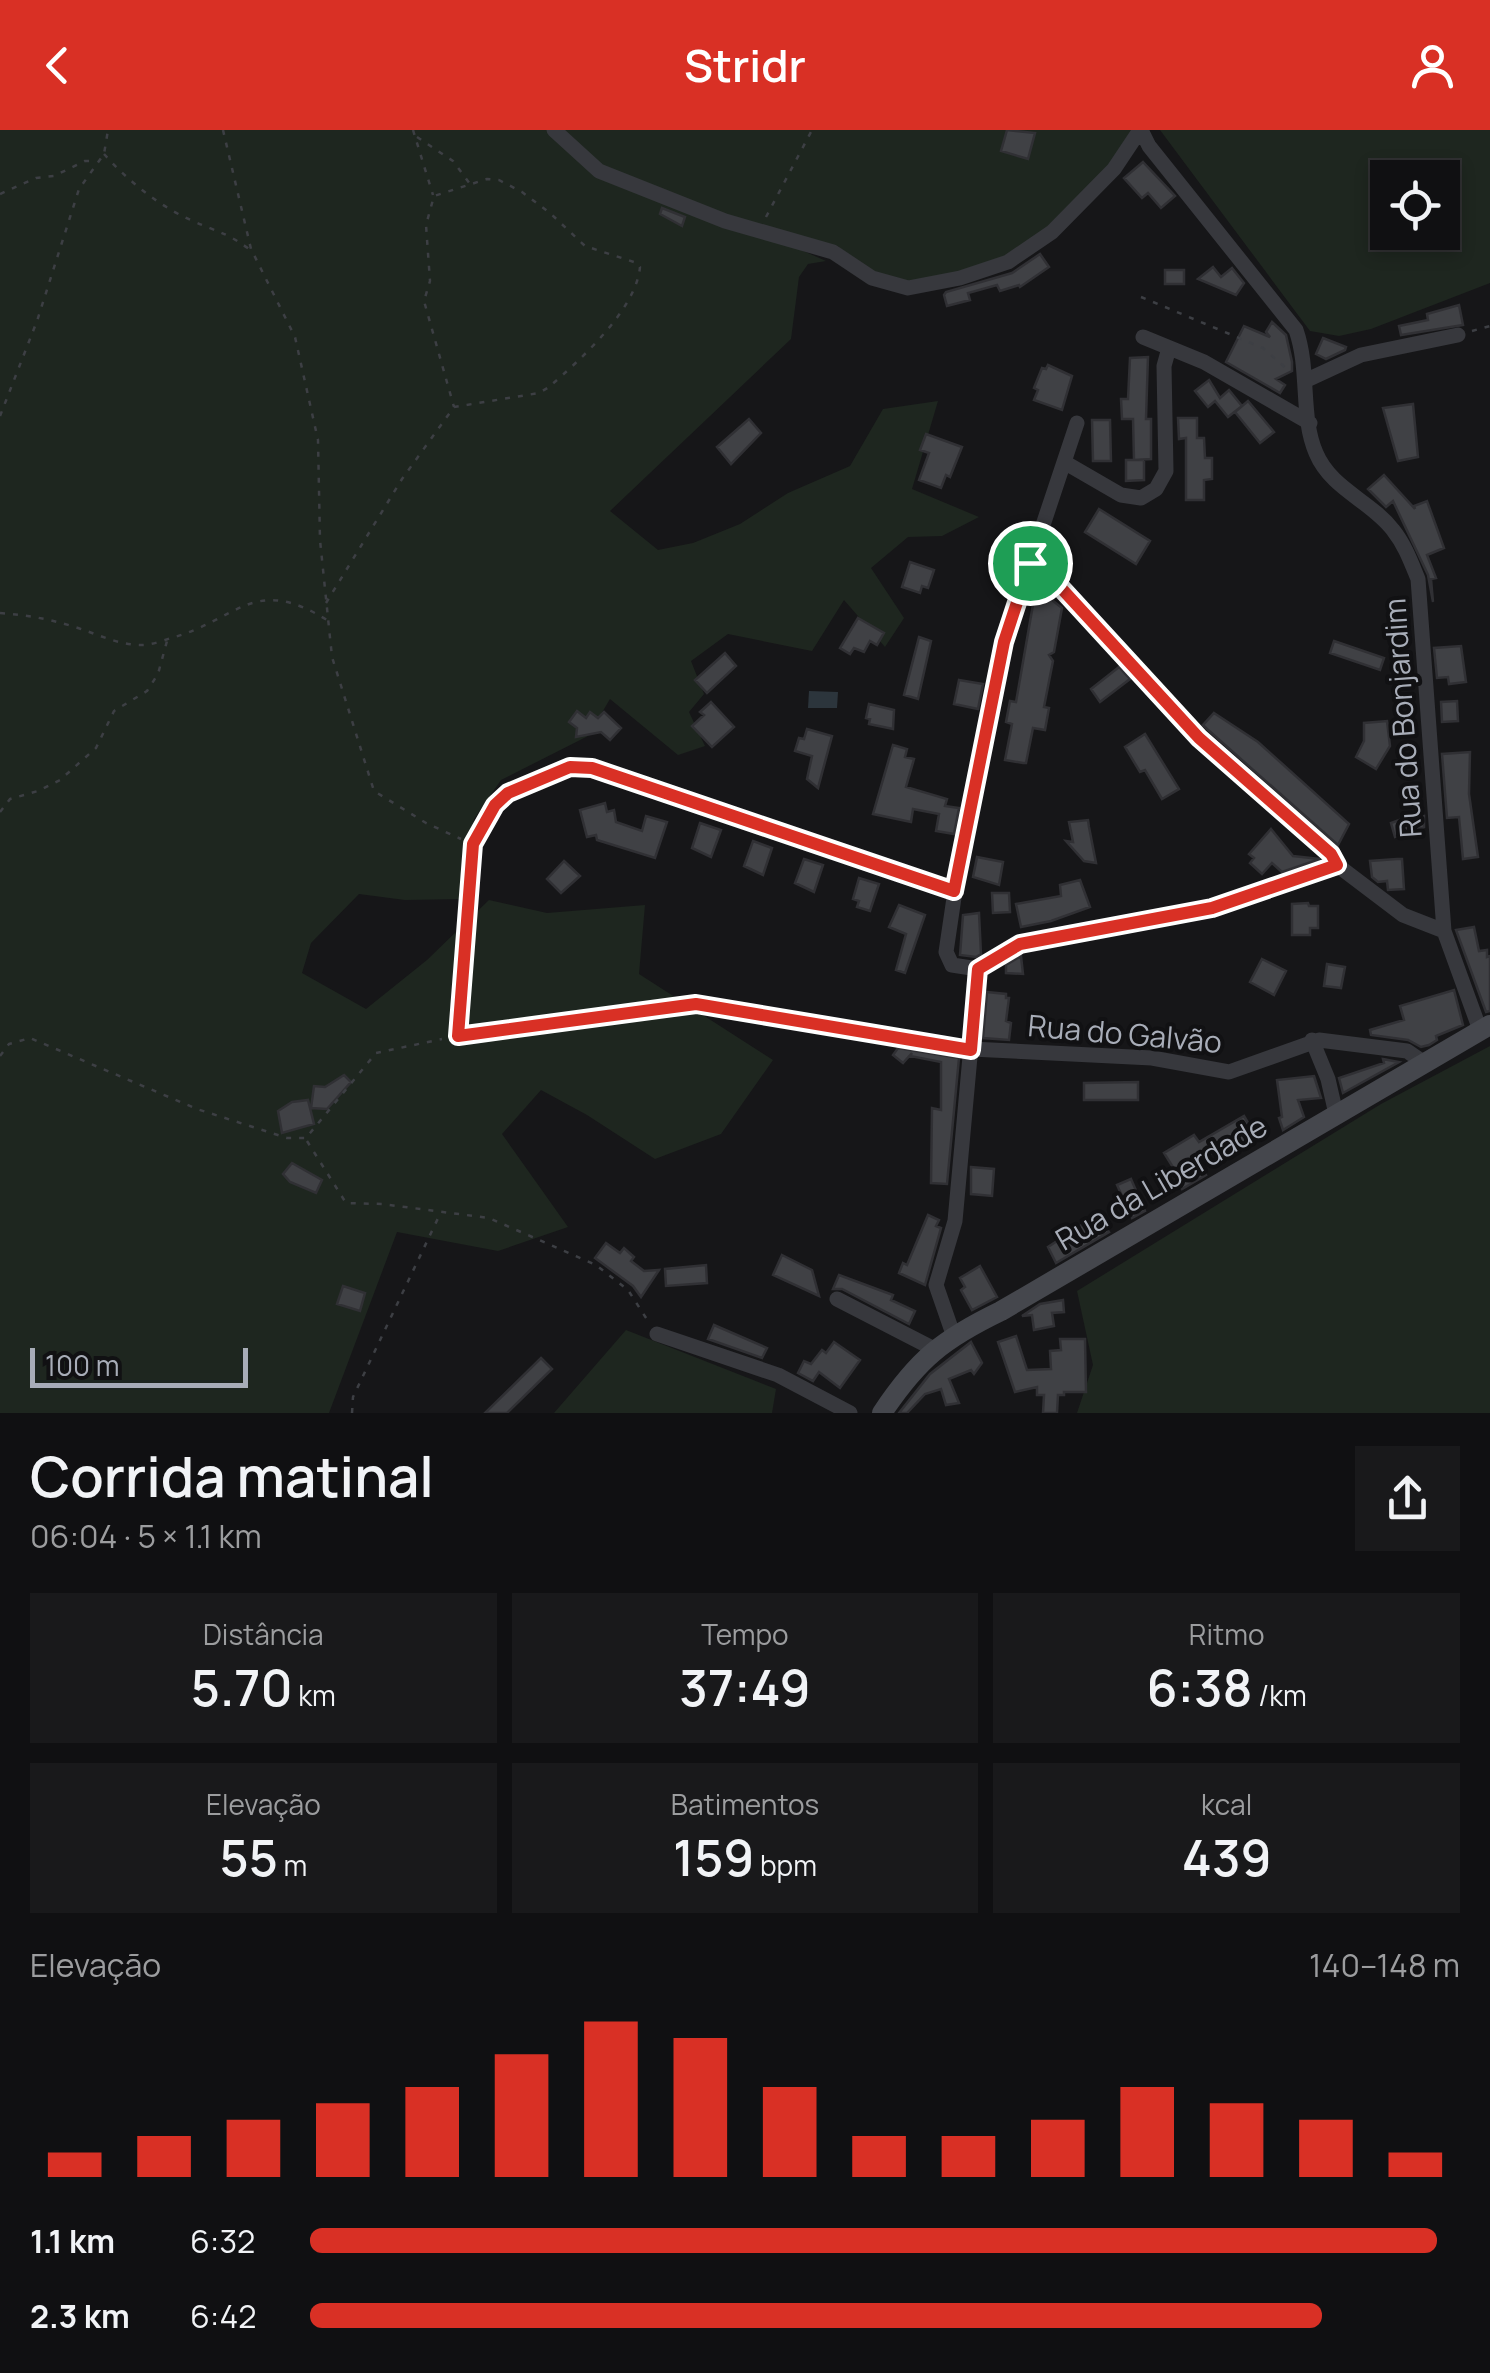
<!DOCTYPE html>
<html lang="pt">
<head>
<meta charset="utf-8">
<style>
  body { margin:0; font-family:Manrope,sans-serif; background:#19191b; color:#f1f3f6; height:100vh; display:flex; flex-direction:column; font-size:38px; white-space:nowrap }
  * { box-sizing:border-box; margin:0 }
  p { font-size:32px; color:#9c9d9f }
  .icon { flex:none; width:55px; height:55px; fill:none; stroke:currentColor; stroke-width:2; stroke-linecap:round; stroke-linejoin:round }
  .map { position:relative; height:1283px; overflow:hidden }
  .sheet { display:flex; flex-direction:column; background:#101012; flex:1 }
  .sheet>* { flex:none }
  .fabs { position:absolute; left:1370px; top:30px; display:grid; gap:20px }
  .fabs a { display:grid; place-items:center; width:90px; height:90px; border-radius:0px; background:#101012; box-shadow:0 5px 15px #0003,0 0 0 2px #303032; font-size:50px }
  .scale { position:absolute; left:30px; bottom:25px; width:218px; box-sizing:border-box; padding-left:10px; border:5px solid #a8adb8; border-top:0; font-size:28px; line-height:35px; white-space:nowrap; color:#a8adb8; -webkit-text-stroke:8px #111113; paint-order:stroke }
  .pin { position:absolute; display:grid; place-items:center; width:85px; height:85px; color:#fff; margin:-42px; border:5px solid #fff; border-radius:50%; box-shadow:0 2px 10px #0007 }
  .round { display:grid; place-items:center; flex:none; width:105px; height:105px; border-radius:0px; background:#19191b }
  .headline { display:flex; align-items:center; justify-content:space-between; height:170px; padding:0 30px }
  h1 { font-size:55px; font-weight:600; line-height:75px }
  .stats { display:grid; grid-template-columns:repeat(3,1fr); gap:15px; height:170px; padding:10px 30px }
  .stats div { display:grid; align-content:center; border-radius:0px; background:#19191b; text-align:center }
  .stats b { font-size:50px; font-weight:600 }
  .stats small { font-size:28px; font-weight:400 }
  .stats p { font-size:28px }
  .chart { height:280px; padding:20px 30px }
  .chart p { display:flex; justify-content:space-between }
  .chart svg { width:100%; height:180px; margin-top:10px; stroke:#d93025; stroke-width:6 }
  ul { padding:0 30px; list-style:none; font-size:32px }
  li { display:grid; grid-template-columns:160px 120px 1fr; align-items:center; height:75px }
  li i { height:25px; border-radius:12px; background:#d93025 }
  header { display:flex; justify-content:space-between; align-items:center; height:130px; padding:0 30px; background:#d93025; color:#fff; font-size:45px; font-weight:600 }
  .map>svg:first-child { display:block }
  .green { fill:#1e261f; fill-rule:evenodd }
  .water { fill:#2c353c }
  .building { fill:#404145; stroke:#303034; stroke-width:2.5 }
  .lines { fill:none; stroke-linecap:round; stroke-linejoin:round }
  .path { stroke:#3d3f44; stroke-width:2.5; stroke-dasharray:5 8; stroke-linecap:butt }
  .street { stroke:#37383d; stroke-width:15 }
  .secondary { stroke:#45474d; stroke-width:20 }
  .route-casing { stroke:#fff; stroke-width:20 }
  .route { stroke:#d93025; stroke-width:12 }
  .labels { text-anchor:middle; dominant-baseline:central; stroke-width:8; stroke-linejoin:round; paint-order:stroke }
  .street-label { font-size:30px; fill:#a8adb8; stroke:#111113 }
</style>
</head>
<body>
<header><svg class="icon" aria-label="back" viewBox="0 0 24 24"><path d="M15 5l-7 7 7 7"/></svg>Stridr<svg class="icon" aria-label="person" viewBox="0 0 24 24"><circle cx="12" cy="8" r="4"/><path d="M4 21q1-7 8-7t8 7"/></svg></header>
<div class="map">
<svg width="1490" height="1283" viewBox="0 0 1490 1283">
  <rect width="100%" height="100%" fill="#161618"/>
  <!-- green -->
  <path class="green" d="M0 0H1135C1091 67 1025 133 943 147 932 149 916 154 905 153 880 151 854 132 838 116L811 114 747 96 826 131 808 134 799 147 791 209 610 381 658 420 693 413 740 394 788 363 850 336 883 279 938 271 912 359 979 387 942 406 908 407 871 438 904 488 885 517 844 470 812 521 728 504 691 531 704 564 689 582 705 616 678 625 610 569 588 606 501 650 474 689 462 769 405 770 359 764 311 813 302 843 366 879 427 830 489 770 547 783 645 775 639 844 773 930 721 1004 655 1029 587 985 541 960 502 1004 568 1097 498 1121 397 1102 329 1283H0Z
    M1160 0H1490V153L1371 199 1339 206 1310 201ZM1388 48H1442V102H1388Z
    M1490 916V1283H1077L1093 1235 1077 1161 1381 974Z
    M626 1200 776 1259 772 1283H554Z"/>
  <!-- water -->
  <path class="water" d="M809 561 838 562 837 578H808Z"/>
  <!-- building -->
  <path class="building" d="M1007 0 1035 3 1028 29 1001 21Z
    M1143 32 1175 66 1161 78 1148 63 1142 68 1124 48Z
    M662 78 685 87 682 96 660 84Z
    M1040 124 1049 137 1020 157 1019 155 1000 161 997 155 968 163 970 170 947 176 944 165 946 162 1012 143Z
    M1213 137 1221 147 1232 138 1244 153 1236 165 1198 149Z
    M1165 140H1184V154H1165Z
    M1459 175 1463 195 1401 205 1399 196 1428 190 1427 184Z
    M1272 192 1286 205 1292 232V241L1276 249 1285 255 1280 263 1226 232 1244 196 1270 207 1266 202Z
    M1323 208 1346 217 1345 220 1326 229 1316 224Z
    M1148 227 1146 289H1151V329L1134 330 1133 289H1122L1121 269H1128L1130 228Z
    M1048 235 1072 246 1062 280 1034 270 1038 260 1034 258 1042 238 1046 239Z
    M1209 250 1220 268 1229 260 1242 276 1228 287 1215 271 1208 277 1195 261Z
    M1248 271 1274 302 1260 313 1235 282Z
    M1413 274 1418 327 1398 331 1383 278Z
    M1178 288H1197V308H1204L1205 328H1212V349L1204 350V370H1186V308L1179 309Z
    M749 289 761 303 731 334 717 317Z
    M1092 290H1110L1111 331H1093Z
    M926 304 962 317 950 347 946 345 941 358 919 350 929 323 920 320Z
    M1126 330H1144V350L1126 351Z
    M1384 345 1415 379 1414 376 1427 371 1444 418 1427 425 1436 448 1431 449 1433 472 1428 445 1393 371 1386 377 1368 359Z
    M1099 379 1150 411 1136 434 1085 402Z
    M910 432 934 440 928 458 922 456 920 463 902 457Z
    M1035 463 1053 466 1052 470 1062 478 1054 522 1049 525 1053 531 1044 577 1049 578 1045 600 1033 598 1026 633H1023L1005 630 1012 594 1006 592 1010 571 1016 572Z
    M858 488 884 503 877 515 870 511 864 522 854 518 850 524 840 518Z
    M919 507 931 511 918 569 904 565Z
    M1334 511 1384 528 1380 540 1330 523Z
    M1461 516 1466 552 1449 554 1448 547 1437 548 1434 518Z
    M725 523 736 536 707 563 695 550Z
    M1119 537 1130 549 1100 572 1091 559Z
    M959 550 983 554 978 579 954 574Z
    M1457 571 1458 591 1442 592 1441 572Z
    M711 572 734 597 712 617 692 596 704 585 700 582Z
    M869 574 894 580 893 599 869 594 870 589 866 588Z
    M577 581 586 588 590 582 598 588 604 582 621 598 610 610 601 602 576 607 577 598 569 592Z
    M1214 583 1258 612 1349 694 1338 715 1207 599 1203 595Z
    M1387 591 1390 616 1376 639 1356 627 1364 611V593Z
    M807 599 832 606 818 658 807 649 812 626 795 621 799 608 804 609Z
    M1145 604 1179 659 1162 669 1145 640 1140 642 1125 617Z
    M893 615 907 619 905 627 914 629 906 657 947 669 945 676 959 678 954 704 936 701 939 684 913 679 911 692 873 684Z
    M1470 622 1469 664 1478 727 1463 729 1459 687 1447 688 1442 624Z
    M605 673 607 682 614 680 616 692 642 701 646 686 667 692 655 728 597 710 596 705 587 707 580 680Z
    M1418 683 1420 687 1424 686V697L1395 707 1391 693Z
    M1088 690 1089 697 1096 733 1084 731 1066 711 1073 712 1069 692Z
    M700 693 721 700 711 727 692 718Z
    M1271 699 1293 726 1320 729 1282 742 1272 733 1262 744 1250 733 1254 728 1249 724Z
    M753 711 772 718 763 745 744 736Z
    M977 727 1003 732 999 755 973 747Z
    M804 729 823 735 814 762 795 753Z
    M1397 729H1402L1404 759 1388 760 1387 751 1378 752 1372 747 1370 731Z
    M564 731 580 746 561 763 547 749Z
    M859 748 879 754 870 781 857 777 859 771 853 769Z
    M1080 750 1090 777 1051 791 1021 797 1016 774 1061 766 1060 755Z
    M992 763H1009L1010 782 993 783Z
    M1308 773 1309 776H1318V798H1310V805H1292V774Z
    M899 775 925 785 905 843 896 840 906 804 889 797Z
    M979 783 981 824 976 827 960 825 963 785Z
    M1474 797 1479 821 1487 820V827L1490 826V881L1486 882 1456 800Z
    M1021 826 1023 844 1006 843V835Z
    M1262 829 1286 841 1274 865 1250 852Z
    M1327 834 1345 837 1341 858 1324 856Z
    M1454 860 1463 895 1436 906 1437 910 1429 915 1421 917 1408 910 1371 905 1370 900 1404 890 1400 876Z
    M987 862 1006 864V868H1009L1006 891 1011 893 1009 910 983 908Z
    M898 918 959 928 947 1054 931 1053 932 978 941 980V932L910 926 912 923 903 933 893 925Z
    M1383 929 1399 932 1343 963 1339 948 1384 933Z
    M344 945 351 952 327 979 311 978 314 956 325 957Z
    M1314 946 1321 968 1298 970 1304 987 1283 1000 1279 988 1282 987 1277 950Z
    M1138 952V970H1084V953Z
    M308 970 314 994 282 1003 278 981 292 972Z
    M1244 986 1256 1006 1223 1025 1220 1018 1198 1031 1206 1045 1182 1059 1176 1049 1179 1047 1164 1023 1194 1005 1199 1012Z
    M292 1033 322 1050 316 1063 290 1052 283 1044Z
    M971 1037 994 1039 992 1066 971 1064Z
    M1131 1049 1145 1081 1132 1088 1117 1055Z
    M928 1085 939 1090 936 1096 941 1098 925 1155 899 1143 903 1133 907 1135Z
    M1097 1085 1109 1102 1056 1133 1048 1117Z
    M606 1113 620 1123 624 1118 634 1127 631 1131 644 1141 659 1140 641 1167 633 1156 595 1128Z
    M782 1125 812 1140 819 1166 773 1145Z
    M706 1135 707 1153 666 1156 665 1139Z
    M980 1136 997 1167 972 1180 961 1160 965 1157 960 1148Z
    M839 1145 893 1165 891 1170 915 1181 909 1194 842 1159H833Z
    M343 1156 365 1163 360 1181 337 1174Z
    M1063 1170 1064 1182 1052 1183 1054 1196 1034 1200 1032 1185 1022 1186 1040 1174Z
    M714 1195 767 1218 762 1228 708 1209Z
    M1016 1206 1027 1240 1051 1239 1050 1221 1061 1220 1060 1209H1085L1086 1262H1064V1265H1058L1057 1283H1043L1044 1265H1037V1257L1015 1262 998 1212Z
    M834 1212 860 1230 840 1258 819 1242 813 1251 798 1243 804 1231 811 1234 822 1220 826 1223Z
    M971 1212 982 1233 974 1244 971 1240 949 1249 959 1273 946 1275 941 1259 925 1264 907 1283H899L930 1244Z
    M541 1228 552 1239 507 1283H485Z"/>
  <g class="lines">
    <!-- path -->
    <path class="path" d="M223 0 251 119 295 207 318 310 320 410 332 527 374 661 426 693 461 709
      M413 0 433 65
      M417 7 453 31 470 54
      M104 24C127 50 160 77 193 91 217 102 226 102 249 119
      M0 64 36 48 54 46 85 31H96
      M766 87 812 0
      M1141 167 1263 218 1287 239
      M1472 201 1490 196
      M0 286 37 191 79 59 104 24 108 0
      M326 473 402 349 454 277 539 263 549 257C580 230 636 180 640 137L637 133 585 116 550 83 522 62 499 50 487 49 434 66 426 95 430 151 424 171 454 277
      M0 483C26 485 50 489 75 497 97 504 118 515 142 515 151 515 162 511 171 508 238 490 253 444 327 490
      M0 682 10 669 38 661 60 650 96 618 114 581 147 561 158 544 167 511
      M0 926 9 914 30 908 197 979 287 1008H306L376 923 442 909
      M307 1011 346 1073 382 1074 489 1088 596 1135 628 1160 648 1191
      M352 1283 353 1267 441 1082"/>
    <!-- street -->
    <path class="street" d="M554 0 599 41 725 91 833 122 872 148 908 158 960 148 1008 132 1052 102 1114 39 1140 0
      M1141 0 1149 16 1296 200C1310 240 1300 286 1316 323 1331 359 1371 371 1393 400 1405 415 1411 432 1418 449L1444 801 1480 900
      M1143 207 1204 232 1310 293
      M1307 250 1361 225 1458 205
      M1064 332 1121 365 1141 368 1156 359 1166 341 1164 236 1169 218
      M1030 433 1051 447 1199 607 1331 724 1337 735 1403 785 1444 801
      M955 761 592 638 570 637 508 663 495 675 473 714 458 905 696 874 971 919 1152 928 1229 942 1319 910 1407 921 1423 932
      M978 839 1020 813 1212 778 1337 735
      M1312 910 1328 949 1336 984
      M837 1169 934 1219
      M657 1204 778 1245 850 1283
      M953 1204 936 1155 955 1091 978 839 952 835 946 822 955 761 1004 512 1077 293"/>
    <!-- secondary -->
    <path class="secondary" d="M882 1283C918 1229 943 1209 1001 1181L1490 895"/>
  </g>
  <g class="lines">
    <!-- route casing -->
    <g class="route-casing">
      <path id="route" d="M1030 433 1051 447 1199 608 1331 724 1337 735 1212 778 1020 814 978 839 971 920 696 874 458 906 473 714 495 675 508 663 570 637 592 638 954 761 1004 512Z"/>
    </g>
    <!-- route -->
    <use href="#route" class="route"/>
  </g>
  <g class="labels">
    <!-- street labels -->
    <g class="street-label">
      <text transform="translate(1402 588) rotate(-94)">Rua do Bonjardim</text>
      <text transform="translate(1125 903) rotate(5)">Rua do Galvão</text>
      <text transform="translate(1161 1052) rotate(-30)">Rua da Liberdade</text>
    </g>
  </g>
</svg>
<div class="fabs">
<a><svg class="icon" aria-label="locate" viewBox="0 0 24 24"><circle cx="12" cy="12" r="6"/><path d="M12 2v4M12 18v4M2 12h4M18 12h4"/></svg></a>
</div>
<div class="scale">100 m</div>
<div class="pin" style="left:1030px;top:433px;background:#1e9e55"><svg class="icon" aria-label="arrive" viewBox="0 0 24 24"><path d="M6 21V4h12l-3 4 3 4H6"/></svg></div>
</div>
<section class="sheet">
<div class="headline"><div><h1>Corrida matinal</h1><p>06:04 · 5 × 1.1 km</p></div><a class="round"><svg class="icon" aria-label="share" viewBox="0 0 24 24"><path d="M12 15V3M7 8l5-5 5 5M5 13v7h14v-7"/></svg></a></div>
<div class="stats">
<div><p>Distância</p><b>5.70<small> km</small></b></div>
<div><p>Tempo</p><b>37:49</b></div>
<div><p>Ritmo</p><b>6:38<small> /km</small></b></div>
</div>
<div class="stats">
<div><p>Elevação</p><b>55<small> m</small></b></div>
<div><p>Batimentos</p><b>159<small> bpm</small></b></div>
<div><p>kcal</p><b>439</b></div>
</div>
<div class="chart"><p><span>Elevação</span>140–148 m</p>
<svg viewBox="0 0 160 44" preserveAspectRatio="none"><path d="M5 44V38M15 44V34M25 44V30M35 44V26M45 44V22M55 44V14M65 44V6M75 44V10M85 44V22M95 44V34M105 44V34M115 44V30M125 44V22M135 44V26M145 44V30M155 44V38"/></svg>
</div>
<ul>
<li><b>1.1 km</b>6:32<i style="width:98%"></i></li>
<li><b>2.3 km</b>6:42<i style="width:88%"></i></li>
</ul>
</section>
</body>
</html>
